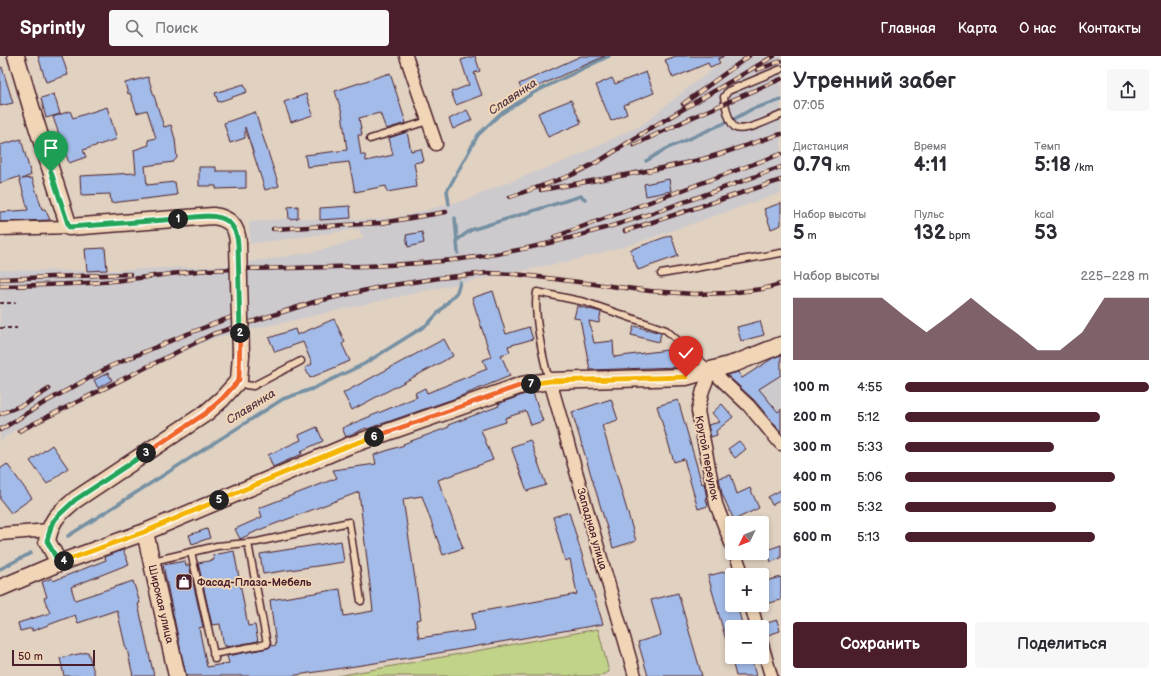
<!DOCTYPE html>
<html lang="ru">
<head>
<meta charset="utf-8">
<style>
  body { margin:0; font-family:"Balsamiq Sans",sans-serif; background:#f7f7f7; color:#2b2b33; height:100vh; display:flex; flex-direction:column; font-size:15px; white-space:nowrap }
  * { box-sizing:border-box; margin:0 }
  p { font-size:13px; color:#7c7c81 }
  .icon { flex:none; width:22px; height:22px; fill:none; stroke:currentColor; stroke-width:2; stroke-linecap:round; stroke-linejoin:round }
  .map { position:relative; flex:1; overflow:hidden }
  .panel { display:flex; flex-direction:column; background:#fff; width:380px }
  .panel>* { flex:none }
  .needle { width:26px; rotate:227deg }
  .fabs { position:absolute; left:725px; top:460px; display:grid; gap:8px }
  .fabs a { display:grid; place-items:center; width:44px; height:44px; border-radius:4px; background:#fff; box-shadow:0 2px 6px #0003; font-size:20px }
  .scale { position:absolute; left:12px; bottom:10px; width:83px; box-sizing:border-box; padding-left:4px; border:2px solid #4a1f2b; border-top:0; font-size:11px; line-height:14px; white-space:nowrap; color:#4a1f2b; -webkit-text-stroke:3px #f0d6b7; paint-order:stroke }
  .pin { position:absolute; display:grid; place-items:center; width:34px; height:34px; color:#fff; margin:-41px -17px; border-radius:50% 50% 50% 0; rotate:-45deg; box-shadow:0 0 4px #0007 }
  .pin .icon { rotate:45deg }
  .km { position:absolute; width:20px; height:20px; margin:-10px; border-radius:50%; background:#222; color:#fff; font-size:11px; line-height:20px; text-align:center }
  .round { display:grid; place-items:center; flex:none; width:42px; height:42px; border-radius:4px; background:#f7f7f7 }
  .overview { display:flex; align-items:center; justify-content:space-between; height:68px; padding:0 12px }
  h1 { font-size:22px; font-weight:700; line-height:30px }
  .metrics { display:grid; grid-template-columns:repeat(3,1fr); gap:6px; height:68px; padding:4px 12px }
  .metrics div { display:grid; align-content:center }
  .metrics b { font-size:20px; font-weight:700 }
  .metrics small { font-size:11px; font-weight:400 }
  .metrics p { font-size:11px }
  .chart { height:112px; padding:8px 12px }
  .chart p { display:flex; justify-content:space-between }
  .chart svg { width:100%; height:72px; margin-top:4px; fill:#4a1f2b; opacity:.7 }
  .button { display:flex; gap:8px; margin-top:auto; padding:8px 12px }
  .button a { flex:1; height:46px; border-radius:4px; background:#4a1f2b; color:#fff; font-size:16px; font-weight:700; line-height:46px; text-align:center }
  .button a+a { background:#f7f7f7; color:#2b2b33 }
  ul { padding:0 12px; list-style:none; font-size:13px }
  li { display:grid; grid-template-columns:64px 48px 1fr; align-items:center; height:30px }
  li i { height:10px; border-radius:5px; background:#4a1f2b }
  header { display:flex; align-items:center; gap:24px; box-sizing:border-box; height:56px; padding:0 20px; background:#4a1f2b; color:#fff }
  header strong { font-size:19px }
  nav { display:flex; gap:22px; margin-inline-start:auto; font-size:14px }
  .search { width:280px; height:36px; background:#f7f7f7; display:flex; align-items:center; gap:10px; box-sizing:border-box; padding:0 14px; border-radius:4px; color:#7c7c81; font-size:15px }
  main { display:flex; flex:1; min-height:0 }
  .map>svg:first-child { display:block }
  .built { fill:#cdcacd }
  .green { fill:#c0d388; stroke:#85795a }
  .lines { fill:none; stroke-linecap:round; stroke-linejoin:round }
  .stream { stroke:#7590a3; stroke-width:3.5 }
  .building { fill:#a2bbe8; stroke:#4a1f2b }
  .lane-casing { stroke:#4a1f2b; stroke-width:9 }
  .street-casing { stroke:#4a1f2b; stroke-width:15 }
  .secondary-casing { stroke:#4a1f2b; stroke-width:19 }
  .path { stroke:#4a1f2b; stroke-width:2; stroke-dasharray:4 3; stroke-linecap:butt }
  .lane { stroke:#f0d6b7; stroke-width:6 }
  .street { stroke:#f0d6b7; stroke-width:12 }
  .secondary { stroke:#f0d6b7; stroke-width:16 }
  .rail-casing { stroke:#4a1f2b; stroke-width:4.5 }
  .rail { stroke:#f0d6b7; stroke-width:3; stroke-dasharray:9; stroke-linecap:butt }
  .secondary-bridge-casing { stroke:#4a1f2b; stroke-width:19; stroke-linecap:butt }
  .secondary-bridge { stroke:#f0d6b7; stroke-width:16 }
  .split-1-casing { stroke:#fff; stroke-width:8 }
  .split-2-casing { stroke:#fff; stroke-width:8 }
  .split-3-casing { stroke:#fff; stroke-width:8 }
  .split-4-casing { stroke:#fff; stroke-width:8 }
  .split-5-casing { stroke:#fff; stroke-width:8 }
  .split-6-casing { stroke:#fff; stroke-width:8 }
  .split-7-casing { stroke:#fff; stroke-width:8 }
  .split-8-casing { stroke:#fff; stroke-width:8 }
  .split-1 { stroke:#22a559; stroke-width:5 }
  .split-2 { stroke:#22a559; stroke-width:5 }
  .split-3 { stroke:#f0652b; stroke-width:5 }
  .split-4 { stroke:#22a559; stroke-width:5 }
  .split-5 { stroke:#f5b400; stroke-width:5 }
  .split-6 { stroke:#f5b400; stroke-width:5 }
  .split-7 { stroke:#f0652b; stroke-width:5 }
  .split-8 { stroke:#f5b400; stroke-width:5 }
  .labels { text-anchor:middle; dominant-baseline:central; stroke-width:4; stroke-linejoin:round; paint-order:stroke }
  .street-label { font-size:11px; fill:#4a1f2b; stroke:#f0d6b7 }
  .poi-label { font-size:11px; font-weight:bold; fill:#4a1f2b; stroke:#f0d6b7; text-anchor:start }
  .water-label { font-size:12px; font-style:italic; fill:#553b49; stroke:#f0d6b7 }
</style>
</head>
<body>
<header>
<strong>Sprintly</strong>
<div class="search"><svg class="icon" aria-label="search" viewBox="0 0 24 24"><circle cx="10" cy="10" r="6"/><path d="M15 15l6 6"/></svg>Поиск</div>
<nav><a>Главная</a><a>Карта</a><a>О нас</a><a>Контакты</a></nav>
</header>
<main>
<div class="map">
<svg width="781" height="620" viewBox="0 0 781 620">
  <rect width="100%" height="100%" fill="#e0d1c1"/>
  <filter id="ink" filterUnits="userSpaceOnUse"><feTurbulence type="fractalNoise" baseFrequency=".025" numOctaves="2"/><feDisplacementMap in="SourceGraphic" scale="8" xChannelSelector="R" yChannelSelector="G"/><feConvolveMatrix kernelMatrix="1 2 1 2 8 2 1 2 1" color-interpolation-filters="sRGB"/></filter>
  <g filter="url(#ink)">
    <!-- built -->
    <path class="built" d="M719 0H781V137L630 189 575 204 470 225 213 282 15 374 0 385V214L87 215 225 210 318 195 363 182 359 173 250 188 249 166 298 162 320 164 351 162 359 164 396 162 469 143 501 129 563 106 642 69 689 31 722 7Z
      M781 310V367L751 324Z"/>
    <!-- green -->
    <path class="green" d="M598 573 609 616 599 620H337Z"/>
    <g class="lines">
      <!-- stream -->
      <path class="stream" d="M646 105 666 93 736 62 752 53 781 44
        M449 148 447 135 478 79 499 59 533 37 609 0
        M455 162 458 197
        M457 184 471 174 581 140 585 143
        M68 480 283 343 312 333 364 308 428 268 457 236 460 226
        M0 513 31 497"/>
    </g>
    <!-- building -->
    <path class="building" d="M38 0H62L68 19 46 26Z
      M475 0 480 15 474 17 482 39 456 49 451 36 469 29 461 4Z
      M581 0H605L523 37 519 28Z
      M676 0H724L718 3 720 7 710 11 708 7 673 22 665 4Z
      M2 11 13 47 0 50V12Z
      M646 16 654 37 624 49 627 58 611 65 596 29 612 22 615 28Z
      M390 17 406 67 386 73 380 57 359 62 362 79H358L361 99H365L366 105 393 99 389 82 407 76 411 95 421 93 424 105 414 107 417 123H415L416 131 387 136 386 130 355 136 349 106 307 111 305 99 347 94 342 57 335 35Z
      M148 21 164 71 171 69 175 83 177 102 173 106 145 110 147 129 175 126 177 139 111 147 110 138 81 139 80 120 136 117 134 94 149 89 148 84 156 82 147 54 137 57 130 37 128 38 125 27Z
      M244 28 247 36 218 46 215 37Z
      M54 38 60 58 46 62 41 42Z
      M306 38 313 59 291 66 284 46Z
      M571 44 581 67 548 81 538 57Z
      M107 51 117 83 83 94 86 101 69 107 53 61 70 55 73 62Z
      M467 54 472 64 453 73 449 63Z
      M255 56 279 130 265 134 245 71V82L230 87 224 67Z
      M21 83 31 119 22 123 32 122 42 153H45L50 164 0 166V156L28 154 19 121 0 127V89Z
      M199 111H216V115H246V132L216 133V130H199Z
      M669 123 671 135 646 140 644 128Z
      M781 147V169L771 173 764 153Z
      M298 150V162L289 163 288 151Z
      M350 150 351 162 320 164V152Z
      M422 176 424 187 408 191 406 179Z
      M671 179 678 200 638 214 630 194Z
      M105 192 107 214 87 215 85 193Z
      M493 235 506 278 529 271 533 283 508 290 510 296 501 299 510 320 456 342 367 373 366 372 346 381 342 372 417 341 415 337 425 332 427 337 487 313 483 304 491 301 472 242Z
      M577 250 601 256 599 267 589 265 594 287 613 285 614 301 675 293 678 311 590 314 580 263 574 262Z
      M334 263 345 286 342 288 350 305 310 322 305 312 312 308 303 286 275 296 269 282 295 273 297 279Z
      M760 265 764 279 741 285 737 271Z
      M634 270 661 277 659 286 631 279Z
      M444 283 453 300 352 354 343 337Z
      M781 299V319L759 333 778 356 781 353V376L754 344 727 319 738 316 742 322 773 302Z
      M108 317 112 324 98 332 94 324Z
      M533 337 543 365 531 369 526 355 505 362 506 366 481 374 493 404 438 424 463 492 443 499 422 440 403 443 421 563 416 564 419 582 475 574 472 557 577 538 570 503 565 505 553 461 569 456 603 568 421 600 290 620H186L163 509 185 505 186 510 189 509 203 571 199 572 207 611 229 607 227 600 268 592 271 590 276 589 270 544 340 533 344 560 373 555 359 436 259 474 240 483 235 473 262 461 259 452 337 422 333 414 376 408 374 399 404 389 403 388 449 371 448 369 499 350 498 348 525 338Z
      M611 343 618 364 602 369 636 485 613 492 572 356Z
      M678 344 702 428 704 427 707 443H706L708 450 698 453 684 403 674 406 657 350Z
      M722 348 733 361 716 375 717 379 711 381 708 369 720 366 712 357Z
      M317 371 323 385 301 395 302 398 273 411 268 399 301 384 299 379Z
      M530 384 546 429 527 435 511 391Z
      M739 385 746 393 735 402 728 393Z
      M52 389 68 412 47 428 30 405Z
      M7 408 32 442 11 457 0 443V413Z
      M731 419 737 438 750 432 759 452 734 464 722 438 719 422Z
      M781 434V444L772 449 768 441Z
      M207 473 210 482 192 488 189 479Z
      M341 485 344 506 263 518 260 498Z
      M781 489V502L771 506 767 494Z
      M123 494 129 508 71 531 75 544 133 525 140 547 138 548 154 620H133L127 593H126L117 554 78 567 75 559 32 575V572L20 575 18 567 50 557 44 542 47 541 42 526 52 522 53 525 106 504 105 501Z
      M234 495 248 570 255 569 258 585 226 591V589L224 590 220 568 212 569 198 507 214 504 213 499Z
      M727 515 732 533V549H737L743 571H732V595H729L708 520Z
      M781 521V544L762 549V526Z
      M678 537 702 620H648L638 586 661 579 651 544Z
      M777 564 780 575 762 581V577L764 573V568Z
      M88 596 95 620H64L60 602Z
      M731 601H751L756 620H736Z"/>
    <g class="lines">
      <!-- lane casing -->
      <g class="lane-casing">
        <path id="lane" d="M781 13 728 35 724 41C725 48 729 69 736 72 746 76 771 63 781 59
          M370 83 428 65
          M661 218 781 197
          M239 324 246 329 253 330 301 305
          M549 324C543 303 533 256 537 236L585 246 666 274 710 313
          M191 496 215 603
          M153 505 217 490 257 486 349 466 361 545
          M213 598 267 588 248 487"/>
      </g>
      <!-- street casing -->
      <g class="street-casing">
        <path id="street" d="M406 0 436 88
          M0 173 69 171
          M550 325 635 620
          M0 478 49 474
          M732 490 716 448 698 355 703 334 711 314 748 349 781 388
          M735 497 743 519
          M751 549 757 571
          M762 588 771 620"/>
      </g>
      <!-- secondary casing -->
      <g class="secondary-casing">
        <path id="secondary" d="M16 0 34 61 69 171 213 160C230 162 237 170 238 187
          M145 476 177 620
          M59 507 47 485C52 461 58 459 75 444L206 357 222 343 239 324 241 299
          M0 532 59 507 145 476 348 390 522 329 550 325 686 321 736 307 781 289"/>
      </g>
      <!-- path -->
      <path class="path" d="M0 247H16
        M0 272H17"/>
      <!-- lane -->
      <use href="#lane" class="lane"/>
      <!-- street -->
      <use href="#street" class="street"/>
      <!-- secondary -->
      <use href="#secondary" class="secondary"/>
      <!-- rail casing -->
      <g class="rail-casing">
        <path id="rail" d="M757 14 781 5
          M683 48 749 0
          M634 89 693 61 781 23
          M541 134C595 124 649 116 703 103 729 96 755 86 781 78
          M510 141 572 119 601 104 651 72 774 0
          M273 173 381 167 446 156
          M625 175 781 124
          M554 181 781 98
          M0 223 130 218
          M0 230C37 229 75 229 112 225 145 222 178 216 211 214 308 210 406 214 502 197 598 180 690 144 781 111
          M0 358 25 348 49 333
          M0 374 42 348 111 310 182 280 242 257
          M19 375 213 278 314 246 380 231 439 222 488 217 515 218 650 235 694 238 729 237 762 233 781 228"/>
      </g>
      <!-- rail -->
      <use href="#rail" class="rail"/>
      <!-- secondary-bridge casing -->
      <g class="secondary-bridge-casing">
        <path id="secondary-bridge" d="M238 187 241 299"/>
      </g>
      <!-- secondary-bridge -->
      <use href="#secondary-bridge" class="secondary-bridge"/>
    </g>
  </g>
  <g class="lines" filter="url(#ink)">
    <!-- split-1 casing -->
    <g class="split-1-casing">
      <path id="split-1" d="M51 116 69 171 178 163"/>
    </g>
    <!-- split-2 casing -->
    <g class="split-2-casing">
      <path id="split-2" d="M178 163C204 160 235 152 238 188L240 277"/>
    </g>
    <!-- split-3 casing -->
    <g class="split-3-casing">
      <path id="split-3" d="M146 397 206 357 222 343 239 324 240 277"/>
    </g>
    <!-- split-4 casing -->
    <g class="split-4-casing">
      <path id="split-4" d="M64 505 59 507 47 485 52 467 58 460 75 444 146 397"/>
    </g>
    <!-- split-5 casing -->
    <g class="split-5-casing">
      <path id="split-5" d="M64 505 144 476 219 444"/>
    </g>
    <!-- split-6 casing -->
    <g class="split-6-casing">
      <path id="split-6" d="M219 444 348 390 374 381"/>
    </g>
    <!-- split-7 casing -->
    <g class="split-7-casing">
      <path id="split-7" d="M374 381 522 329 531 328"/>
    </g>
    <!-- split-8 casing -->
    <g class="split-8-casing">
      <path id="split-8" d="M531 328 550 325 686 321"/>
    </g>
    <!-- split-1 -->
    <use href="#split-1" class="split-1"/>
    <!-- split-2 -->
    <use href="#split-2" class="split-2"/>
    <!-- split-3 -->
    <use href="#split-3" class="split-3"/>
    <!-- split-4 -->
    <use href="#split-4" class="split-4"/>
    <!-- split-5 -->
    <use href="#split-5" class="split-5"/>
    <!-- split-6 -->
    <use href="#split-6" class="split-6"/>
    <!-- split-7 -->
    <use href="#split-7" class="split-7"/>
    <!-- split-8 -->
    <use href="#split-8" class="split-8"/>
  </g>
  <!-- icons -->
  <defs>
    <g id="shop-square" transform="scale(0.9)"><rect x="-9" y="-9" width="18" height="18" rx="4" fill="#4a1f2b" stroke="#f0d6b7"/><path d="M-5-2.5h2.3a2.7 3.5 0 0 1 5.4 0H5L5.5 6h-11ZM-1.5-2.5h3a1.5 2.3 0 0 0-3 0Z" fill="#fff"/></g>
  </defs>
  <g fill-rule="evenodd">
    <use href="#shop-square" x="184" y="526"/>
  </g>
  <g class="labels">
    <!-- street labels -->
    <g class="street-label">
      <text transform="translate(707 402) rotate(79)">Крутой переулок</text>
      <text transform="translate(592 473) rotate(74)">Западная улица</text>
      <text transform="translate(161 548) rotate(77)">Широкая улица</text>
    </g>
    <!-- poi labels -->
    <g class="poi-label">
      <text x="197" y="526">Фасад-Плаза-Мебель</text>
    </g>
    <!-- water labels -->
    <g class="water-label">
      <text transform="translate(513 41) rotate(-34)">Славянка</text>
      <text transform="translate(251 351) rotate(-32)">Славянка</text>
    </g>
  </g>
</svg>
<div class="fabs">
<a><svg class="needle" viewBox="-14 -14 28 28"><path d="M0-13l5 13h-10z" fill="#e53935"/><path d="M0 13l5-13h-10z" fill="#7c7c81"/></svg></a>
<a>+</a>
<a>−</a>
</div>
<div class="scale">50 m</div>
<div class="pin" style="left:51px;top:116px;background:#1e9e55"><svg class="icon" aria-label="arrive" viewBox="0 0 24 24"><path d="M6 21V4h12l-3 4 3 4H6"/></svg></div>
<div class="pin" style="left:686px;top:321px;background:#d93025"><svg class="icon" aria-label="check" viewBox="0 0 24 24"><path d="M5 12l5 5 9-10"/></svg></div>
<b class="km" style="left:178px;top:163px">1</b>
<b class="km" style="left:240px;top:277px">2</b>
<b class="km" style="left:146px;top:397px">3</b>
<b class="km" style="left:64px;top:505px">4</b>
<b class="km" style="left:219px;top:444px">5</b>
<b class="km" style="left:374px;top:381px">6</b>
<b class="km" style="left:531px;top:328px">7</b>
</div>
<section class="panel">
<div class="overview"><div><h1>Утренний забег</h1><p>07:05</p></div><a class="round"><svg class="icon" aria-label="share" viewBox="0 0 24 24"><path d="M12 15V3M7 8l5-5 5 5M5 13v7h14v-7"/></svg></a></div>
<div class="metrics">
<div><p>Дистанция</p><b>0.79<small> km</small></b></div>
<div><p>Время</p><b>4:11</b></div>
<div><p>Темп</p><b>5:18<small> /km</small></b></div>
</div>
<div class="metrics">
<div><p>Набор высоты</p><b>5<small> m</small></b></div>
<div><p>Пульс</p><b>132<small> bpm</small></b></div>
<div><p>kcal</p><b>53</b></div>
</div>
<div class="chart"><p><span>Набор высоты</span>225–228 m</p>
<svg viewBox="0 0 160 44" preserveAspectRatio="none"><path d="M0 44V6L10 6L20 6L30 6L40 6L50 17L60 27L70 17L80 6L90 17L100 27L110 38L120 38L130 27L140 6L150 6L160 6V44z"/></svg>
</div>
<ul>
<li><b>100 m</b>4:55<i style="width:100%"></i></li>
<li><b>200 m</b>5:12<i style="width:80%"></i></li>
<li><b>300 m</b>5:33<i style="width:61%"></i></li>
<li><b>400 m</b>5:06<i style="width:86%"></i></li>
<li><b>500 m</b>5:32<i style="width:62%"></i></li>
<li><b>600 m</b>5:13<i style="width:78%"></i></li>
</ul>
<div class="button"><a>Сохранить</a><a>Поделиться</a></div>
</section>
</main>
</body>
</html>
